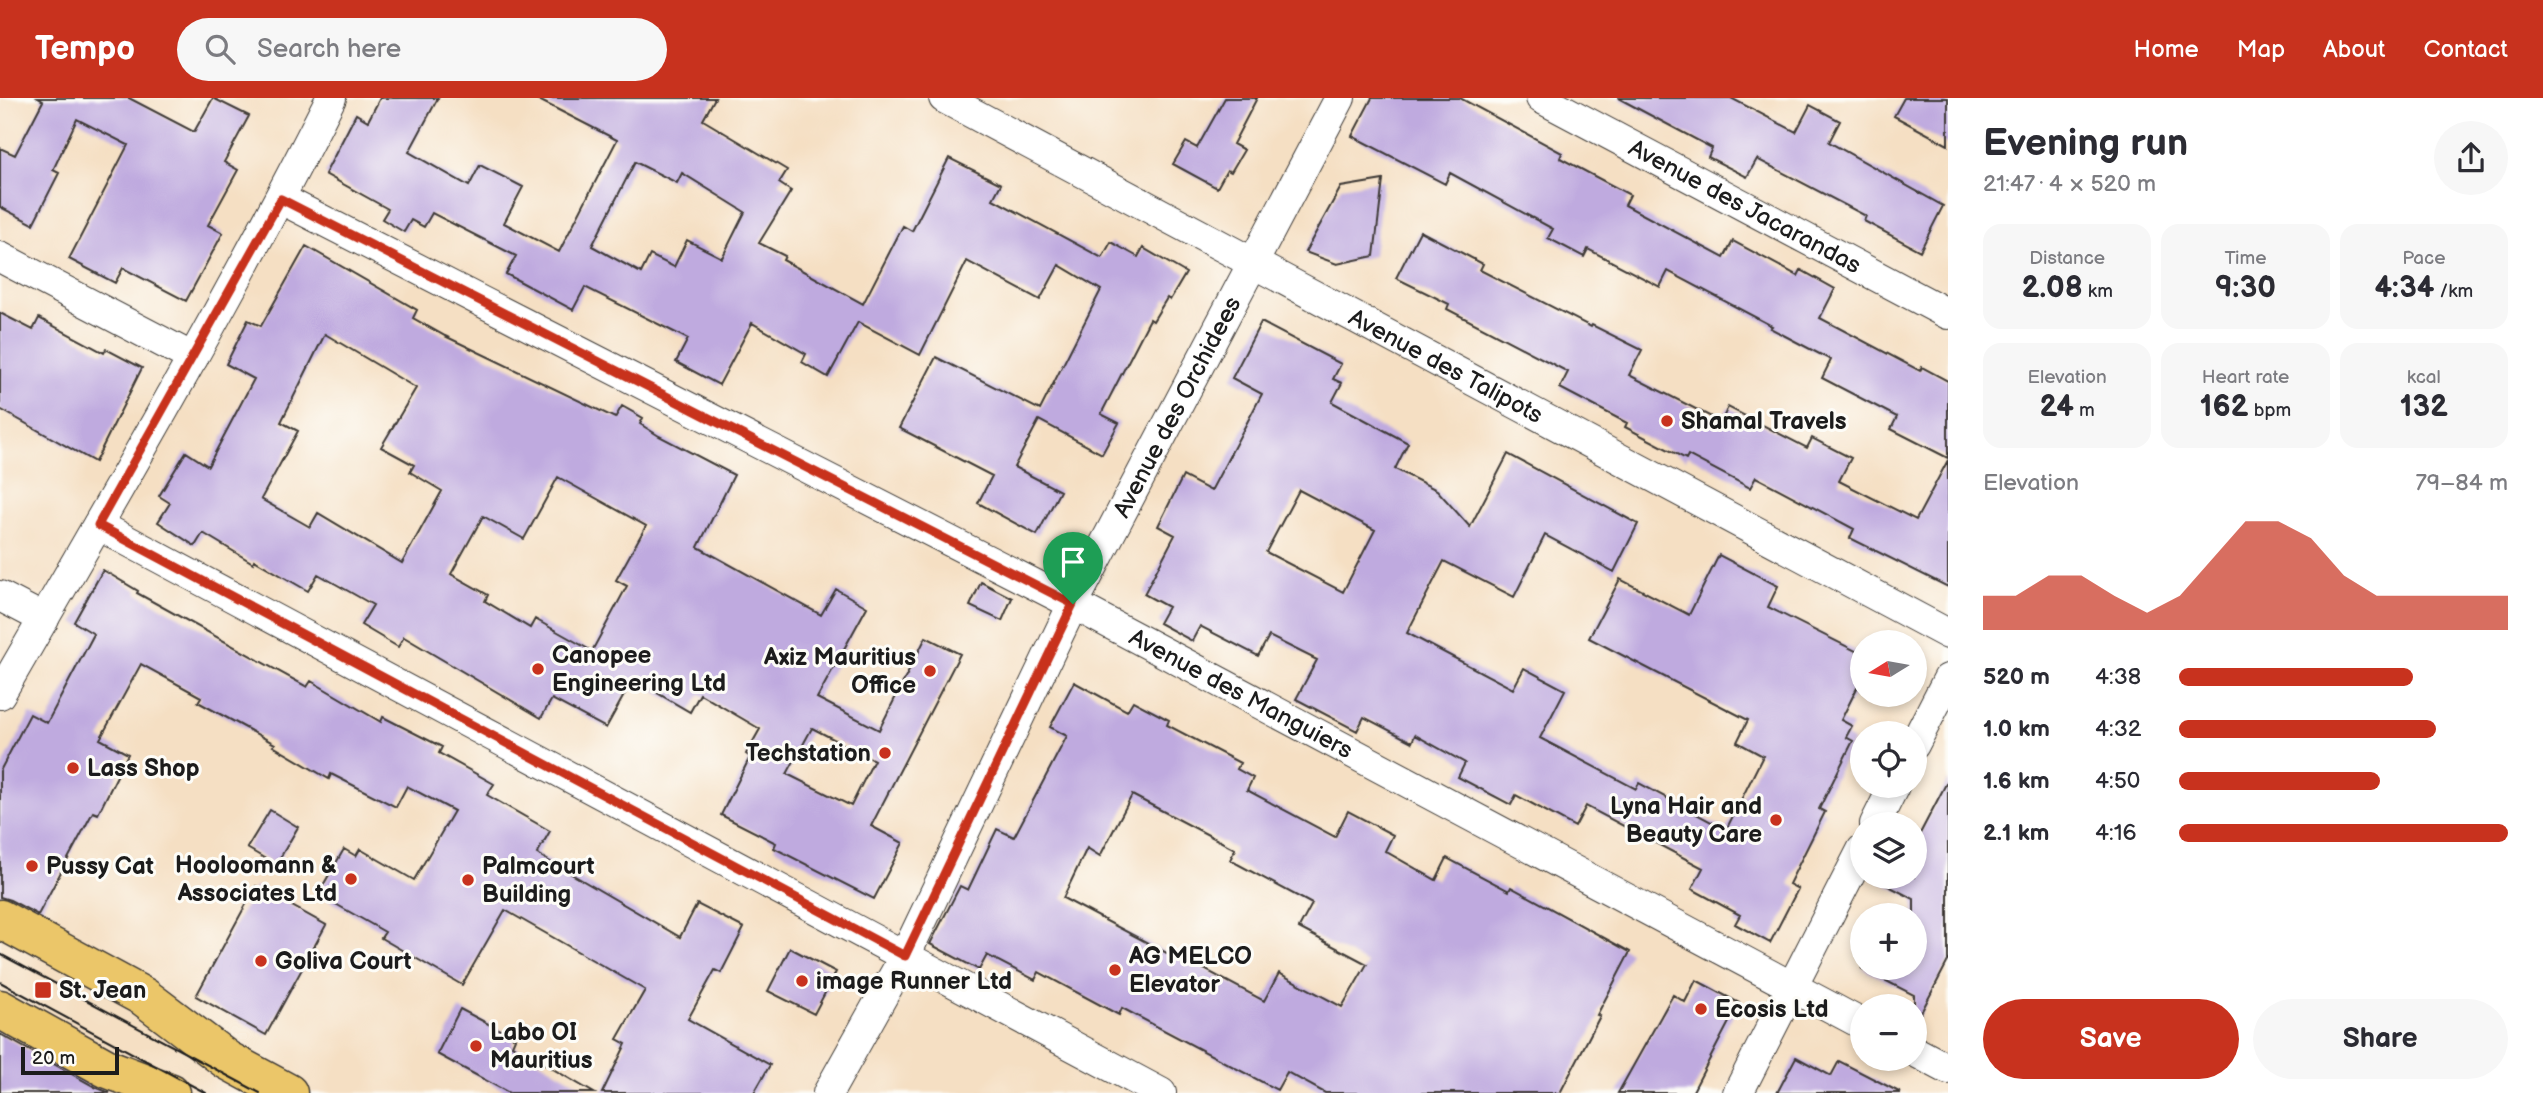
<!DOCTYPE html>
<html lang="en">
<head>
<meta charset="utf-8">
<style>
  body { margin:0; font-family:"Balsamiq Sans",sans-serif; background:#f7f7f7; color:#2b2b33; height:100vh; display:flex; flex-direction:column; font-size:26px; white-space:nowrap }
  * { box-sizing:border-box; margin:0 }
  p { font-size:23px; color:#7c7c81 }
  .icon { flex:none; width:38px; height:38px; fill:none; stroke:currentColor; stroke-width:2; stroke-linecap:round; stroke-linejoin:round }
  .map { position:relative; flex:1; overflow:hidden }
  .side { display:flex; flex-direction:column; background:#fff; width:595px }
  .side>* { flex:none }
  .needle { width:46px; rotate:259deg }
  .fabs { position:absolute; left:1850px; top:532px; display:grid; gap:14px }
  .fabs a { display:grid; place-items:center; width:77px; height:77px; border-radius:50%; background:#fff; box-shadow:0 4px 10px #0003; font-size:35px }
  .scale { position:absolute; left:21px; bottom:18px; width:98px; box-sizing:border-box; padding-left:7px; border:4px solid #1c1c1c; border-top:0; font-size:19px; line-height:24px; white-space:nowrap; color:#1c1c1c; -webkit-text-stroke:5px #fdfcf7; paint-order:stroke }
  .pin { position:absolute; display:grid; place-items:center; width:60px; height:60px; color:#fff; margin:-72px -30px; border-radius:50% 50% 50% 0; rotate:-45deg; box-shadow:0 0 7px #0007 }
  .pin .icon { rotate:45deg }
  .round { display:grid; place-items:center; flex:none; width:74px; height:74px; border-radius:37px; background:#f7f7f7 }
  .overview { display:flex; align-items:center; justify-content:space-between; height:119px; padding:0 35px }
  h1 { font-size:38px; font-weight:800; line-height:52px }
  .stats { display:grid; grid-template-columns:repeat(3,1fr); gap:10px; height:119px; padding:7px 35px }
  .stats div { display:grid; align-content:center; border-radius:18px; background:#f7f7f7; text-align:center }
  .stats b { font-size:30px; font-weight:800 }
  .stats small { font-size:19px; font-weight:400 }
  .stats p { font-size:19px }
  .chart { height:196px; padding:14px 35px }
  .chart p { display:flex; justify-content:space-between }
  .chart svg { width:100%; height:126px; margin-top:7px; fill:#c8321e; opacity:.7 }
  .button { display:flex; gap:14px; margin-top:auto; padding:14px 35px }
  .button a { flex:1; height:80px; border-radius:42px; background:#c8321e; color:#fff; font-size:28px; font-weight:800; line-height:80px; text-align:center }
  .button a+a { background:#f7f7f7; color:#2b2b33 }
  ul { padding:0 35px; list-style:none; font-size:23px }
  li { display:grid; grid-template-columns:112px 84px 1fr; align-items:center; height:52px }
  li i { height:18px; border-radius:9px; background:#c8321e }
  header { display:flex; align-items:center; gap:42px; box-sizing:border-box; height:98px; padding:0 35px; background:#c8321e; color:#fff }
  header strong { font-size:33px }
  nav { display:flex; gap:38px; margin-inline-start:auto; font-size:24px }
  .search { width:490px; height:63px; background:#f7f7f7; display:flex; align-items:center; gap:18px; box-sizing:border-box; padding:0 24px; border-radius:38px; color:#7c7c81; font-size:26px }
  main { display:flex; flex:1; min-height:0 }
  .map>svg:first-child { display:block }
  .building { fill:#bfaadf; fill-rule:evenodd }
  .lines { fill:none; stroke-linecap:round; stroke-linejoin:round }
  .minor-casing { stroke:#3d3935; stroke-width:32 }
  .primary-casing { stroke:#3d3935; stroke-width:41 }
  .minor { stroke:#fff; stroke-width:30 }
  .primary { stroke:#ebc669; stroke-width:38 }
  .tram { stroke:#1c1c1c; stroke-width:2 }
  .route-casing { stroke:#fff; stroke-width:14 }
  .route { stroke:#c8321e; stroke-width:9 }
  .poi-dot { fill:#c8321e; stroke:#fdfcf7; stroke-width:2.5 }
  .labels { text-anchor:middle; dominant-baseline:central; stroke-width:6; stroke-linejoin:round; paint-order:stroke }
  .street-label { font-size:24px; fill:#1c1c1c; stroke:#fdfcf7 }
  .poi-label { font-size:24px; font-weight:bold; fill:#1c1c1c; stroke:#fdfcf7; text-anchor:start }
</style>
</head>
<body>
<header>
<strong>Tempo</strong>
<div class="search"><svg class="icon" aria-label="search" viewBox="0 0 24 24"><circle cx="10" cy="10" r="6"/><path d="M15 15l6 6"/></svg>Search here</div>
<nav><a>Home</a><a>Map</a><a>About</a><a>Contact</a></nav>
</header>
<main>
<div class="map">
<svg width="1948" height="995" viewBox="0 0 1948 995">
  <rect width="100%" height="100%" fill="#fdfcf7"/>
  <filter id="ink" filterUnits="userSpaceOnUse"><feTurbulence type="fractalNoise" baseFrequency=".0143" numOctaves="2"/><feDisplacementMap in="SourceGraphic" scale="14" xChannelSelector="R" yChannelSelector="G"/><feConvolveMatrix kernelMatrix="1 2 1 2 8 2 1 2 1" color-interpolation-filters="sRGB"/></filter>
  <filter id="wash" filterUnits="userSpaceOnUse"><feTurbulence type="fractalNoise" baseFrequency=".00686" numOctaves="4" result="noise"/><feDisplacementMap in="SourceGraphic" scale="28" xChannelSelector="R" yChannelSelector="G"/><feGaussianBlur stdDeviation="1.57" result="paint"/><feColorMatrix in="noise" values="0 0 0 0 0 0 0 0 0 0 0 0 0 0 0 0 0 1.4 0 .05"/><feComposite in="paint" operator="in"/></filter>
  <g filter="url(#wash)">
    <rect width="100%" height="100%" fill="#f5dfc3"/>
    <g id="blocks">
      <!-- building -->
      <path class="building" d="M38 0H129L194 34 213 0 249 18 224 64 238 72 208 127 223 135 186 203 123 170 115 185 69 161 128 47 77 21 53 72 59 75 33 126 0 109V50L15 57 43 3Z
        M380 0H438L409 54 469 88 480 67 523 89 504 125 559 154 617 42 535 0H715L703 22 787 72 779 85 791 93 759 145 785 158 783 162 863 206 903 128 912 133 949 60 1001 86 993 101 1102 160 1111 144 1138 159 1143 150 1186 175 1170 202 1167 200 1153 223 1150 221 1101 316 1119 325 1102 356 1039 322 1014 369 1060 393 1037 437 978 405 992 378 899 330 936 259 1040 312 1101 192 1059 167 1040 202 967 163 920 257 858 224 828 279 802 264 806 256 752 225 719 287 676 264 688 241 585 189 573 212 506 176 516 158 432 115 424 129 411 122 404 134 382 121 388 111 325 76 356 16 368 23ZM635 64 677 85 682 75 745 114 722 160 687 142 674 169 650 157 641 175 592 148Z
        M1225 0H1257L1233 46 1244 52 1231 74 1227 72 1217 90 1173 66 1186 44 1197 50Z
        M1372 0H1460L1562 55 1560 60 1630 97 1625 107 1724 160 1733 143 1798 178 1801 172 1835 191 1820 220 1920 273 1922 269 1948 283V360L1891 331 1897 319 1822 280 1831 262 1770 230 1772 228 1668 173 1660 189 1588 151 1584 159 1548 140 1553 131 1450 75 1445 86 1352 38Z
        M1618 0H1731L1796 34 1810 7 1840 23 1829 44 1943 108 1920 153 1864 123 1866 118 1757 61 1747 79 1708 59 1712 50Z
        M1904 0H1948V47L1894 18Z
        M1383 82 1374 158 1337 166 1305 154 1341 89Z
        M1420 133 1483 166 1480 172 1591 229 1592 227 1642 252 1629 277 1721 324 1728 309 1807 350 1812 340 1851 360 1839 383 1916 422 1948 362V489L1850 440 1854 431 1756 379 1750 390 1688 357 1686 361 1625 329 1627 325 1560 290 1568 274 1447 211 1449 206 1396 180Z
        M306 148 417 212 413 220 445 238 615 320 622 308 643 320 640 326 659 338 734 377 698 449 821 517 836 491 867 509 817 600 879 632 926 539 960 556 871 728 903 745 874 801 774 750 776 745 721 717 750 659 746 656 760 631 700 596 690 614 633 581 606 630 552 601 541 620 404 539 398 549 361 527 373 507 318 476 308 493 254 462 253 465 203 435 195 448 158 424 170 405 159 398 186 354 208 368 254 281 226 266 248 222 261 228ZM325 236 416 290 381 349 414 367 410 374 442 393 402 465 318 415 310 429 261 401 298 333 281 324ZM558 379 646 428 616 482 627 488 592 553 535 521 530 530 485 503 488 497 451 476 483 418 524 441ZM812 630 874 662 851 708 787 676Z
        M0 215 33 232 39 220 104 255 106 251 142 270 95 364 0 311Z
        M1261 224 1341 266 1333 281 1342 285 1332 304 1408 345 1395 371 1437 392 1470 429 1508 356 1638 426 1614 474 1545 437 1514 499 1444 463 1407 535 1513 591 1524 570 1565 592 1540 640 1636 691 1639 685 1726 732 1763 658 1737 644 1748 622 1589 540 1620 481 1689 517 1719 457 1778 488 1768 509 1862 556V580L1841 622 1852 628 1846 639 1853 643 1819 711 1825 714 1789 786 1798 791 1770 845 1735 826 1740 817 1692 791 1703 770 1586 708 1575 729 1516 697 1511 707 1458 679 1465 665 1415 637 1412 644 1364 619 1357 633 1296 601 1317 562 1269 538 1258 558 1200 528 1192 543 1159 525 1168 509 1144 496 1175 437 1158 428 1183 378 1211 393 1262 296 1232 280ZM1299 392 1375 432 1343 494 1266 454Z
        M103 472 138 493 137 495 307 589 311 583 381 624 383 619 442 649 439 655 494 686 487 697 550 733 537 756 680 839 697 806 744 830 721 875 715 872 688 921 770 967 754 995H602L626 946 617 941 645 892 505 812 462 887 381 840 385 834 318 796 344 751 356 758 360 751 414 782 454 713 407 688 396 709 331 676 329 681 273 648 275 646 198 604 201 599 141 566 100 641 128 656 98 716 93 714 38 817 10 802 0 799V673L30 616 47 625 94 536 74 524Z
        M981 484 1012 500 1002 523 970 508Z
        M1074 584 1127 613 1133 603 1169 622 1167 627 1240 665 1237 671 1253 680 1247 692 1335 739 1348 713 1393 737 1385 753 1436 782 1447 760 1509 793 1511 789 1630 854 1597 917 1600 918 1560 995H1325L1287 974 1277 992 1122 910 1119 917 1039 874 1035 882 987 857 979 872 930 846 960 788 968 792 997 731 1014 739 1067 638 1050 629ZM1132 697 1235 751 1230 762 1312 806 1299 830 1367 866 1342 909 1279 875 1264 903 1195 866 1193 869 1063 800 1087 750 1100 758Z
        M1948 682V863L1914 928V897L1861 870H1914V801L1871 779H1914V747Z
        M270 712 298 729 276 767 247 750Z
        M256 788 326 827 266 937 196 898Z
        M790 850 836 874 814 916 768 893Z
        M1696 882 1739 905 1692 995H1618L1673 897 1685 904Z
        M460 911 515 940 512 947 594 995H509L437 956Z
        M0 936 95 989 110 995H0Z
        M1796 959 1831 978 1839 963 1901 995H1777Z"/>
    </g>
  </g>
  <g filter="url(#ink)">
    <use href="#blocks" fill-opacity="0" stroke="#3d3935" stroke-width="2"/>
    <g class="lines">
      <!-- minor casing -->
      <g class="minor-casing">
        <g id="minor">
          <path id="s1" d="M944 0 1948 536"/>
          <path id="s2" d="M1541 0 1948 216"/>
          <path id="s3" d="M281 101 1073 506 1862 926"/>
          <path d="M0 159 193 260"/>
          <path d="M98 427 1161 995"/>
          <path d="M0 498 44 521"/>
          <path d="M0 596C114 399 229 203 331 0"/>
          <path d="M1914 647 1948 581"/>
          <path d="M1875 726 1894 688"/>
          <path d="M1914 953 1948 971"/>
          <path id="s4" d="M828 995 905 858 1073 506 1340 0"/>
          <path d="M1738 995 1862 752"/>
        </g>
      </g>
      <!-- primary casing -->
      <g class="primary-casing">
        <path id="primary" d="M0 821 144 899 227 962 288 995
          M0 911 106 970 171 995"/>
      </g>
      <!-- minor -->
      <use href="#minor" class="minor"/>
      <!-- primary -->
      <use href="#primary" class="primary"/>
      <!-- tram -->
      <path class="tram" d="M0 856 260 995
        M0 884 206 995"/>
    </g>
  </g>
  <g class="lines" filter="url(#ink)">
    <!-- route casing -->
    <g class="route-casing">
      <path id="route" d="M281 101 1073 506 905 858 98 427Z"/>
    </g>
    <!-- route -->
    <use href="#route" class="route"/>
  </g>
  <!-- markers -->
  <g class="poi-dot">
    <circle cx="1667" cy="323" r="7"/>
    <circle cx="538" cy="571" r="7"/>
    <circle cx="930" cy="573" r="7"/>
    <circle cx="885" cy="655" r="7"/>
    <circle cx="73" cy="670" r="7"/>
    <circle cx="1776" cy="722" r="7"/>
    <circle cx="32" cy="768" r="7"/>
    <circle cx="351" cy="781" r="7"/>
    <circle cx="468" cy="782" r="7"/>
    <circle cx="261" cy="863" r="7"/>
    <circle cx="1115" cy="872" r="7"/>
    <circle cx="802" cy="883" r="7"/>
    <rect x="34" y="883" width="18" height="18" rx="3.5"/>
    <circle cx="1701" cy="911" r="7"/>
    <circle cx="476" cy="948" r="7"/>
  </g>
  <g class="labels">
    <!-- street labels -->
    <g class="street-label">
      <text stroke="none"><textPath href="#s2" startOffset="231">Avenue des Jacarandas</textPath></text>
      <text stroke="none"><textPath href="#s1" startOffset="569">Avenue des Talipots</textPath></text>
      <text stroke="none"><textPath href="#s4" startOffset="770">Avenue des Orchidees</textPath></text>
      <text stroke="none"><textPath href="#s3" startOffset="1080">Avenue des Manguiers</textPath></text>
    </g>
    <!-- poi labels -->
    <g class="poi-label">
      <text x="1681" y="323">Shamal Travels</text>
      <text x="552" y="557">Canopee<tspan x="552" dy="28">Engineering Ltd</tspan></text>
      <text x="916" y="559" text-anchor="end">Axiz Mauritius<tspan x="916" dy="28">Office</tspan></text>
      <text x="871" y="655" text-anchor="end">Techstation</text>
      <text x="87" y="670">Lass Shop</text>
      <text x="1762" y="708" text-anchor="end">Lyna Hair and<tspan x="1762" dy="28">Beauty Care</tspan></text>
      <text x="337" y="767" text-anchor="end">Hooloomann &amp;<tspan x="337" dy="28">Associates Ltd</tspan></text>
      <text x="46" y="768">Pussy Cat</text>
      <text x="482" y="768">Palmcourt<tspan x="482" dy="28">Building</tspan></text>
      <text x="1129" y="858">AG MELCO<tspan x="1129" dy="28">Elevator</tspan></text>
      <text x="275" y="863">Goliva Court</text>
      <text x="816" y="883">image Runner Ltd</text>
      <text x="59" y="892">St. Jean</text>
      <text x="1715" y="911">Ecosis Ltd</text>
      <text x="490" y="934">Labo OI<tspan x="490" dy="28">Mauritius</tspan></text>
    </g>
  </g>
</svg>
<div class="fabs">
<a><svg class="needle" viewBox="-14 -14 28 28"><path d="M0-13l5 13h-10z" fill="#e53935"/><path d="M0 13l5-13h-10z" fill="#7c7c81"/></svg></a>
<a><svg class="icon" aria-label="locate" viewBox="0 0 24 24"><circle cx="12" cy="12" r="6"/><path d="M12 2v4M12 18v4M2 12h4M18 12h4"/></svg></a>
<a><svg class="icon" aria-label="layers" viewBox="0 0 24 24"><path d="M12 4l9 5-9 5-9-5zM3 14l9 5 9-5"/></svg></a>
<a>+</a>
<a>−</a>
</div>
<div class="scale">20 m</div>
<div class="pin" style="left:1073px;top:506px;background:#1e9e55"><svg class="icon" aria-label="arrive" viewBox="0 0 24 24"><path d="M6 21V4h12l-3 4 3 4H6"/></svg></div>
</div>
<section class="side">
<div class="overview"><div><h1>Evening run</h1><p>21:47 · 4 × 520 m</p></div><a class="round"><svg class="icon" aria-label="share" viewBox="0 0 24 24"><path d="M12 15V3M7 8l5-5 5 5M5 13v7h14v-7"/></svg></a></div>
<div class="stats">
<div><p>Distance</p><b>2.08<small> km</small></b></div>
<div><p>Time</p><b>9:30</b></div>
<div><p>Pace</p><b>4:34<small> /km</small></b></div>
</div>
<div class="stats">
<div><p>Elevation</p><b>24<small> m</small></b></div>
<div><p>Heart rate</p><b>162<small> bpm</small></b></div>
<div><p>kcal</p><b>132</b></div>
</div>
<div class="chart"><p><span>Elevation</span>79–84 m</p>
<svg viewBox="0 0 160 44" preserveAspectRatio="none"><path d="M0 44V32L10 32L20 25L30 25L40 32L50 38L60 32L70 19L80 6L90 6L100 12L110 25L120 32L130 32L140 32L150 32L160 32V44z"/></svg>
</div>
<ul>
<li><b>520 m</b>4:38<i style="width:71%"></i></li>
<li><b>1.0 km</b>4:32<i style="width:78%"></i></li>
<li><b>1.6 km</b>4:50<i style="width:61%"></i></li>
<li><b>2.1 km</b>4:16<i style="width:100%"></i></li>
</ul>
<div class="button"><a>Save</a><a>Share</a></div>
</section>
</main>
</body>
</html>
